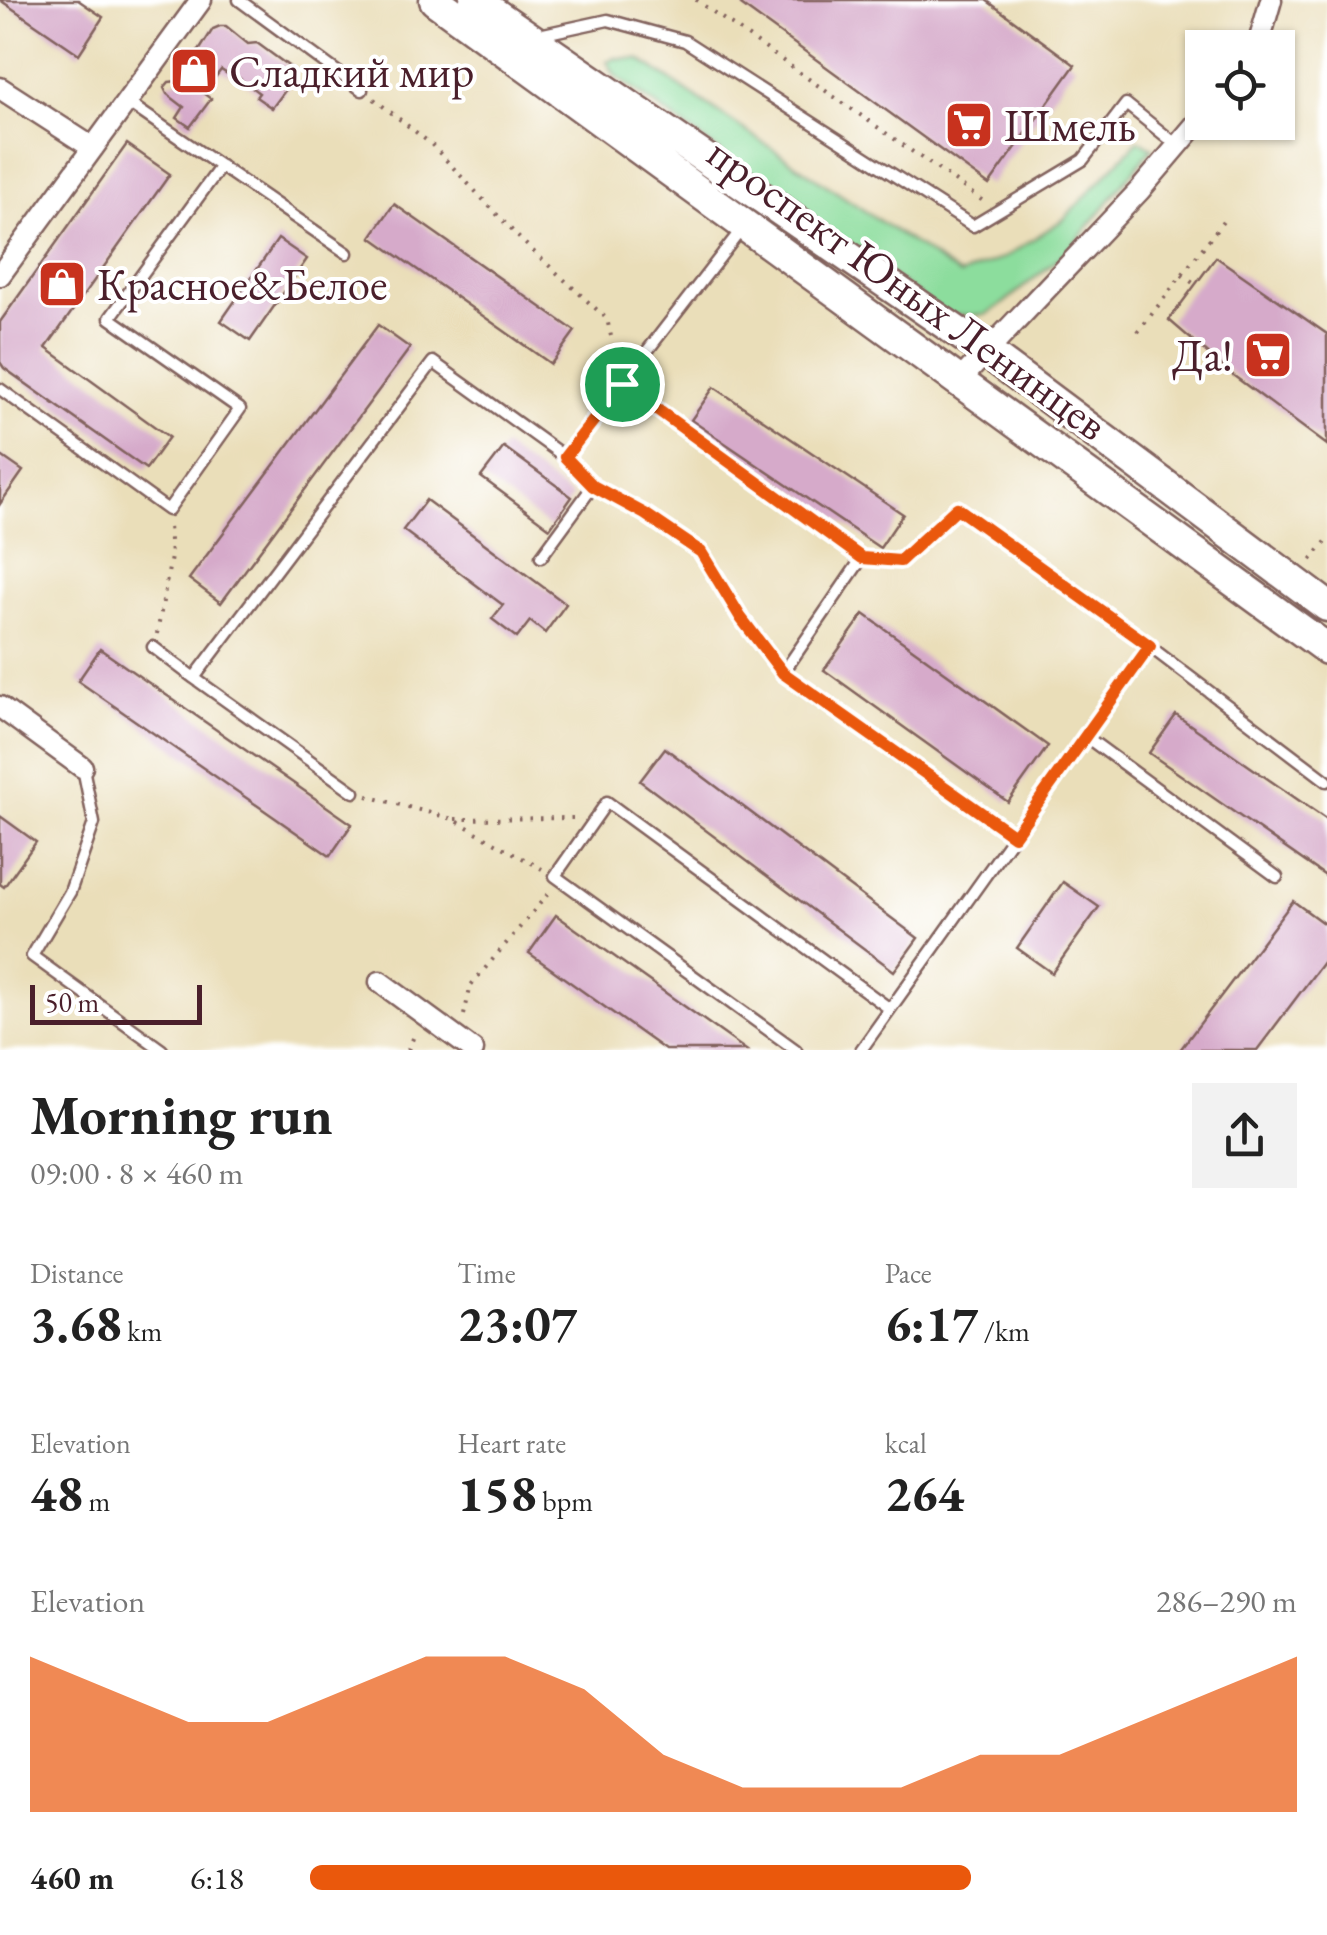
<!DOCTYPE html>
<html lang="en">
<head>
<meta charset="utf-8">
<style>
  body { margin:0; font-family:"EB Garamond",serif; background:#f2f2f2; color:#222; height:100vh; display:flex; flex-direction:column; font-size:38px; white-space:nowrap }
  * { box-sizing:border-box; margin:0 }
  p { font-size:32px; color:#767676 }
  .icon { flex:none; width:55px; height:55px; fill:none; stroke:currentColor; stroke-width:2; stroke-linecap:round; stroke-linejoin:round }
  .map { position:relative; height:1050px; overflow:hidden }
  .sheet { display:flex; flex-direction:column; background:#fff; flex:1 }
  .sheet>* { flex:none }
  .buttons { position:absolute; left:1185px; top:30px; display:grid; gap:20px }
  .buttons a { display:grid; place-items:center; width:110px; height:110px; border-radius:0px; background:#fff; box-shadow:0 2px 8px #0004; font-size:50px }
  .scale { position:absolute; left:30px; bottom:25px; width:172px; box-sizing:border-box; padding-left:10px; border:5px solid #4a1f2b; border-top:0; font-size:28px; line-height:35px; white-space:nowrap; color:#4a1f2b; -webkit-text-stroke:8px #fff; paint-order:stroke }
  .pin { position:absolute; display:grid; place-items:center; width:85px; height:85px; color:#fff; margin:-42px; border:5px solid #fff; border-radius:50%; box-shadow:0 2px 10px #0007 }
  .round { display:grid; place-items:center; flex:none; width:105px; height:105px; border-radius:0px; background:#f2f2f2 }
  .summary { display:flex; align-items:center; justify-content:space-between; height:170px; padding:0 30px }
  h1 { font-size:55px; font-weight:700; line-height:75px }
  .metrics { display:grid; grid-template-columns:repeat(3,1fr); gap:15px; height:170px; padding:10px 30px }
  .metrics div { display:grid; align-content:center }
  .metrics b { font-size:50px; font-weight:700 }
  .metrics small { font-size:28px; font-weight:400 }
  .metrics p { font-size:28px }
  .chart { height:280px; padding:20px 30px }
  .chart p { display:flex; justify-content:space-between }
  .chart svg { width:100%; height:180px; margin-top:10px; fill:#ea580c; opacity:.7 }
  ul { padding:0 30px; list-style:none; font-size:32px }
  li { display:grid; grid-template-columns:160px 120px 1fr; align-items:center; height:75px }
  li i { height:25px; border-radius:12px; background:#ea580c }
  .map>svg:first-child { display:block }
  .green { fill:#8cdd9d; stroke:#6b7e64; stroke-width:2.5 }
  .building { fill:#d6aaca }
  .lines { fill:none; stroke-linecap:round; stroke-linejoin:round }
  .service-casing { stroke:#82625d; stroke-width:15 }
  .minor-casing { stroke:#82625d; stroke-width:25 }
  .primary-casing { stroke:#82625d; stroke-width:35 }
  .path { stroke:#82625d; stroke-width:4; stroke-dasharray:2.5 8; stroke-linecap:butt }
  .service { stroke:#fff; stroke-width:10 }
  .minor { stroke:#fff; stroke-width:20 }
  .primary { stroke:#fff; stroke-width:30 }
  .route-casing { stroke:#fff; stroke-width:20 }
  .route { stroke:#ea580c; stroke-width:12 }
  .labels { text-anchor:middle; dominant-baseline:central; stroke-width:8; stroke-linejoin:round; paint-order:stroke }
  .poi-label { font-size:45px; fill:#4a1f2b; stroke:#fff; text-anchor:start }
  .street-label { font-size:45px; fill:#4a1f2b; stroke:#fff }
</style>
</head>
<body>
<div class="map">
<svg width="1327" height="1050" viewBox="0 0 1327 1050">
  <rect width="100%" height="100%" fill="#fff"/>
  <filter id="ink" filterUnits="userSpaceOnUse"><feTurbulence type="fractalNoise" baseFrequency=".01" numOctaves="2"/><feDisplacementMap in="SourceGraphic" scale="20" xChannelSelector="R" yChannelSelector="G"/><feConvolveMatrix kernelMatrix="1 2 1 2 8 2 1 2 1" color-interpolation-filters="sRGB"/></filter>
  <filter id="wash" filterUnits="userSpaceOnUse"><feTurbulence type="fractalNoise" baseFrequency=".0048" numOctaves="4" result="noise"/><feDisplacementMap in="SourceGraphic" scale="40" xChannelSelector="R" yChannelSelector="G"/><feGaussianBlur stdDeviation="2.25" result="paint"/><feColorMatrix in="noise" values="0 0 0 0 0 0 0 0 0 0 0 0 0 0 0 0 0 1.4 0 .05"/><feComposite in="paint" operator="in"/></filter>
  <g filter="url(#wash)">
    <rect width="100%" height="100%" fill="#eadeb9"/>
    <!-- green -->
    <path class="green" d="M616 58 639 59 960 275 1006 257 1064 219 1139 140 1152 148 1069 250 1004 303 985 315H946L615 76 607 61Z"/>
    <g id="blocks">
      <!-- building -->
      <path class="building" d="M0 0H78L103 17 79 54Z
        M745 0H986L1075 65 989 185 741 5Z
        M220 26H226L248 44 257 43 291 68 295 73 293 80 272 108 256 97 259 93 231 72 229 75 221 70 203 93 211 99 190 127 177 118 184 107 167 94 164 88 169 82 177 81 181 75 180 65 191 52 199 51 213 29Z
        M127 144 170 174 46 348 169 437 146 469 4 368 0 362V322Z
        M394 204 575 331 551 364 371 237Z
        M278 239 307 259 250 341 221 321Z
        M1216 257 1327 334V445L1234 376 1169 320Z
        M378 325 410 348 221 603 189 579Z
        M714 387 903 514 880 548 691 420Z
        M504 447 572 497 550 528 481 477Z
        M0 455 23 471 0 504Z
        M426 500 566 604 545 633 530 621 517 638 492 619 503 605 403 530Z
        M864 614 1048 746 1008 802 824 670Z
        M100 649 352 824 330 856 78 681Z
        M1176 715 1327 820V877L1149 753Z
        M665 748 918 938 894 971 640 781Z
        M0 816 36 842 4 887 0 884Z
        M1063 882 1099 907 1052 973 1017 948Z
        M1293 901 1327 926V957L1257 1050H1180Z
        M556 915 746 1050H665L529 953Z"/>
    </g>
  </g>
  <g filter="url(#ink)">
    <use href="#blocks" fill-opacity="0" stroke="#82625d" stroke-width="2.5"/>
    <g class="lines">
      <!-- service casing -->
      <g class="service-casing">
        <path id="service" d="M239 0 362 90
          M539 35 608 20 685 41 973 226 1083 160 1126 104 1177 145
          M127 102 347 253
          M0 389 168 510 240 409 110 318 221 166
          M679 426 862 558 783 673 1014 836
          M541 557 593 486 565 457
          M153 647 194 678
          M1085 736 1277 877
          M83 768 94 823 70 892 32 956 162 1050
          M354 792 194 678 433 362 565 457 741 230
          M796 1050 555 876 607 802 890 1009
          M861 1050 1149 646 1327 781"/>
      </g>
      <!-- minor casing -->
      <g class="minor-casing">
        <path id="minor" d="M1255 48 1259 42 1271 0
          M0 88 93 148
          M0 275 201 0
          M959 381 1140 190 1202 117
          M0 707 82 767
          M380 982 473 1050"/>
      </g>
      <!-- primary casing -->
      <g class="primary-casing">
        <path id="primary" d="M435 0 1327 649
          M475 0 988 353 1327 606"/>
      </g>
      <!-- path -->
      <path class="path" d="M696 0 983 201
        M374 99 431 144 520 239 607 319 617 362
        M1182 275 1193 283
        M1138 332 1225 219
        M636 394 669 418
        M606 493 645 514 701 551 741 619 772 659
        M880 559 900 561 957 508 1137 638
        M1311 560 1327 540
        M157 634 171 557 169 525
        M367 796 453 819 542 869
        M455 819 576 818
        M464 1015 471 985 548 894
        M408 1050 414 1036"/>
      <!-- service -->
      <use href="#service" class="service"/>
      <!-- minor -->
      <use href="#minor" class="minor"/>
      <!-- primary -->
      <use href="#primary" class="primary"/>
    </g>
  </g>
  <g class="lines" filter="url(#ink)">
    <!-- route casing -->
    <g class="route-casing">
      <path id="route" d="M622 384 862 558 900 561 957 508 1150 646 1014 836 783 673 741 618 701 552 645 514 593 486 565 457Z"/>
    </g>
    <!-- route -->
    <use href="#route" class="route"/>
  </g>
  <!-- icons -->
  <defs>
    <g id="shop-square" transform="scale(2.5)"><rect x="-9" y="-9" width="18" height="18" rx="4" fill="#c8321e" stroke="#fff"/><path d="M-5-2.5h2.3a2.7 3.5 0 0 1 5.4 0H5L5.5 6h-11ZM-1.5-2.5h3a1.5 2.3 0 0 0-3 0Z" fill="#fff"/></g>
    <g id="supermarket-square" transform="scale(2.5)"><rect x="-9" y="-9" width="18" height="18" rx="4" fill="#c8321e" stroke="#fff"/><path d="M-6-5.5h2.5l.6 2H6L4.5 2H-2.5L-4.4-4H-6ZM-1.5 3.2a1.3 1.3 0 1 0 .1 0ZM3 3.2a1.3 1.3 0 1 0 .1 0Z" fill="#fff"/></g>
  </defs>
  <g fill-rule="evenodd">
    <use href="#shop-square" x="194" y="71"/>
    <use href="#supermarket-square" x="969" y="125"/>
    <use href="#shop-square" x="62" y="284"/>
    <use href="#supermarket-square" x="1268" y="355"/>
  </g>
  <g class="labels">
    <!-- poi labels -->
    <g class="poi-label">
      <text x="229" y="71">Сладкий мир</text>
      <text x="1004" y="125">Шмель</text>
      <text x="97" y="284">Красное&amp;Белое</text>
      <text x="1233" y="355" text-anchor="end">Да!</text>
    </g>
    <!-- street labels -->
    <g class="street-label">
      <text transform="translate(908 288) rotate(36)">проспект Юных Ленинцев</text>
    </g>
  </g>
</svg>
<div class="buttons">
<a><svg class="icon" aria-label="locate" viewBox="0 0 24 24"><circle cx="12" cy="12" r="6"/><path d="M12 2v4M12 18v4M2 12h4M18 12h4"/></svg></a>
</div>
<div class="scale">50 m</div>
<div class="pin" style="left:622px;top:384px;background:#1e9e55"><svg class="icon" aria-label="arrive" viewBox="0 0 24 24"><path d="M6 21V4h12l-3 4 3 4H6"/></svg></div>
</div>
<section class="sheet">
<div class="summary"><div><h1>Morning run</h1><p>09:00 · 8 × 460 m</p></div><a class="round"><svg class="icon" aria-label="share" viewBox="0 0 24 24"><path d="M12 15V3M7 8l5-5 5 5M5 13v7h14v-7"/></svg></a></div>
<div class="metrics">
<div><p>Distance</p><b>3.68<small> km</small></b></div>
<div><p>Time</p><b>23:07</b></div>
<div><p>Pace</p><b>6:17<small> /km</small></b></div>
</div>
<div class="metrics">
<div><p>Elevation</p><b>48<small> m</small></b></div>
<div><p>Heart rate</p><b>158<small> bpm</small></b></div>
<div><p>kcal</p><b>264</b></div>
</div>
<div class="chart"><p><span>Elevation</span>286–290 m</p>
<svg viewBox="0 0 160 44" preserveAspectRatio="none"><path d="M0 44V6L10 14L20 22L30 22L40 14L50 6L60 6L70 14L80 30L90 38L100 38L110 38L120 30L130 30L140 22L150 14L160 6V44z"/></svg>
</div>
<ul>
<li><b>460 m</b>6:18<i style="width:67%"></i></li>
</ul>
</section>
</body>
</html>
